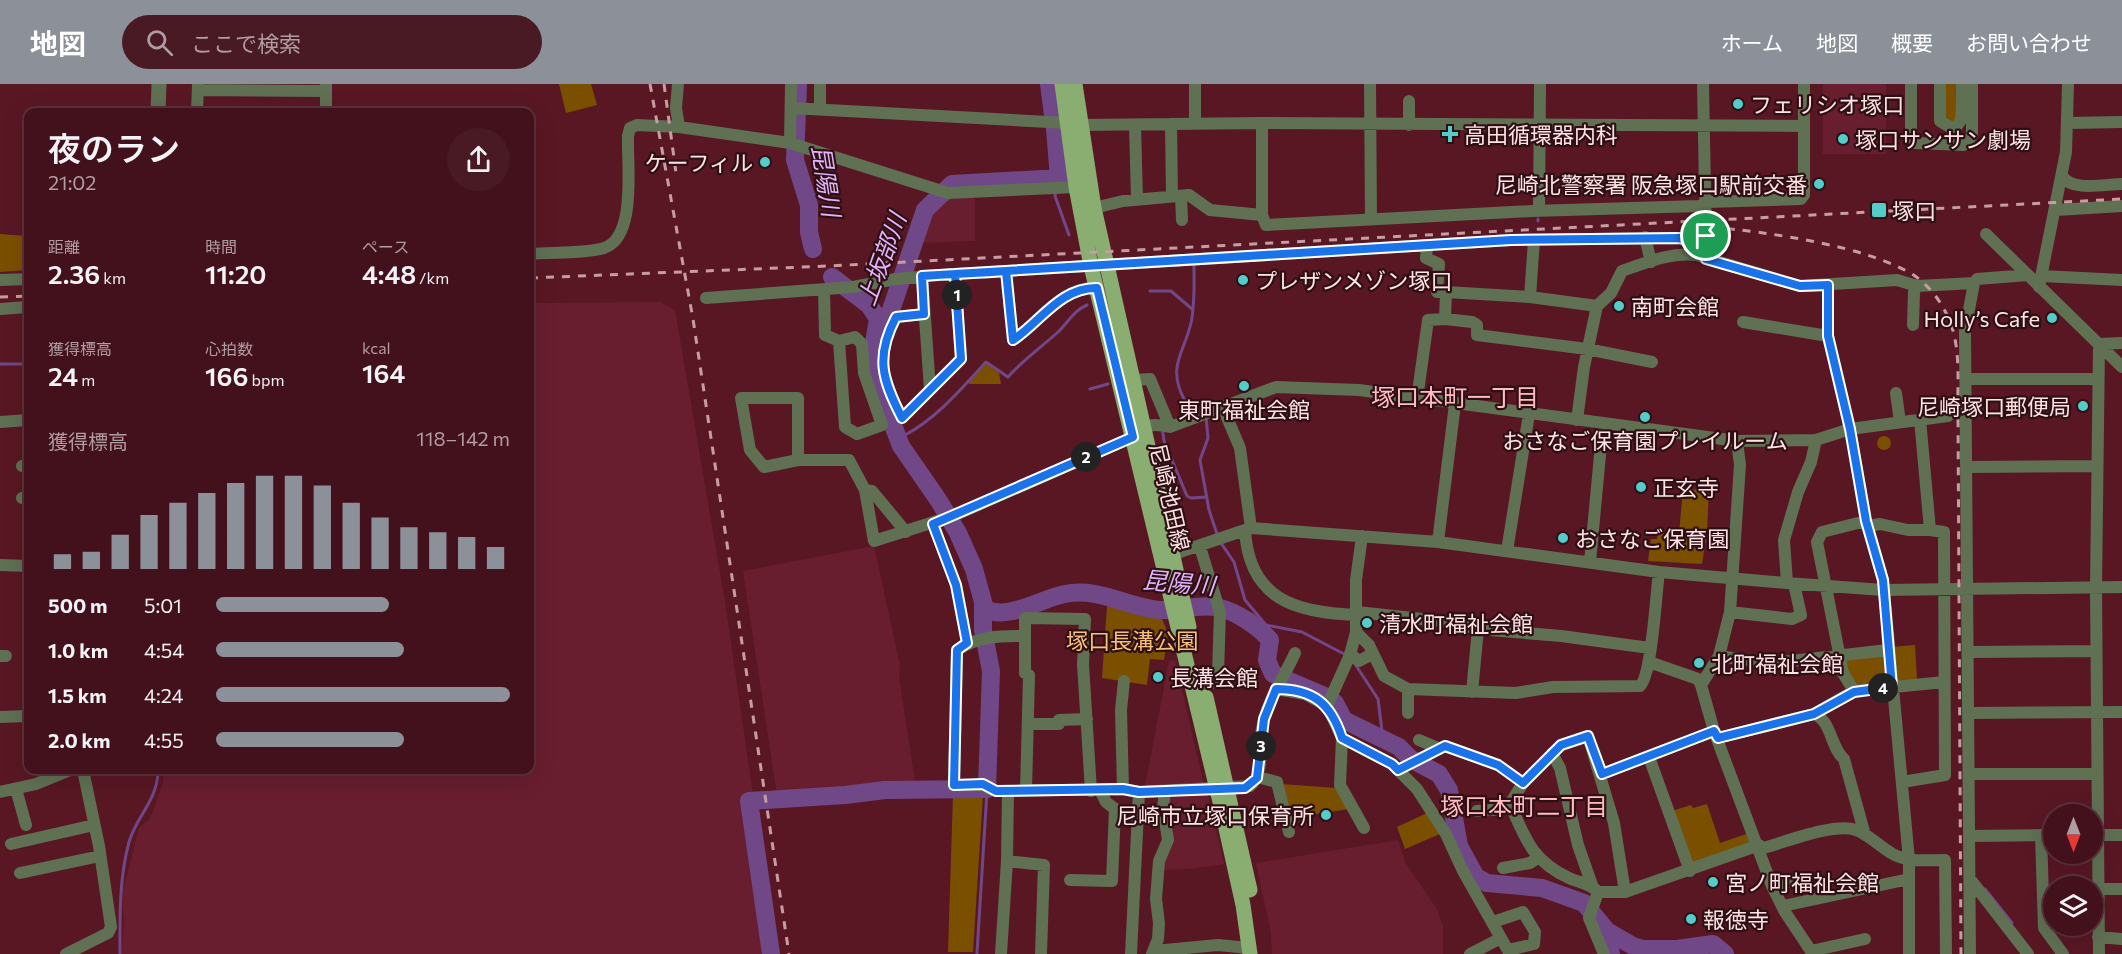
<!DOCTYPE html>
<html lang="ja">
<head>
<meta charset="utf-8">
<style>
  body { margin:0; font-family:Commissioner,"Noto Sans JP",sans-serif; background:#4a1a24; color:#f1f3f6; height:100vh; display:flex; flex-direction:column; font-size:22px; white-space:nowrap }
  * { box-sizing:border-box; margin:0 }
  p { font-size:20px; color:#af9da3 }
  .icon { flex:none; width:33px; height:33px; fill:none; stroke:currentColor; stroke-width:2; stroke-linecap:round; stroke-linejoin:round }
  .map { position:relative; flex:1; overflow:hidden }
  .panel { position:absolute; left:24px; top:24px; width:510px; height:666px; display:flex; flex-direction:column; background:#43111b; border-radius:12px; box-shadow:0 6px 24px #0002,0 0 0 2px #5b313a }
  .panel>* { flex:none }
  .needle { width:39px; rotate:180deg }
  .buttons { position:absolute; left:2043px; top:720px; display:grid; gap:12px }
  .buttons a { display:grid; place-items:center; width:60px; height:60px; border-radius:50%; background:#43111b; box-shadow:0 6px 24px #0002,0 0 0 2px #5b313a; font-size:30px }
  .pin { position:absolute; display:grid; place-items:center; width:51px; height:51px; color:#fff; margin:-26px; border:3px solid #fff; border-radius:50%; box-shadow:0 2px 6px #0007 }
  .km { position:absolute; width:30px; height:30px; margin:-15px; border-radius:50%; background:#222; color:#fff; font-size:16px; line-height:30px; text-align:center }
  .round { display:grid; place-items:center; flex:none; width:63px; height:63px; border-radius:32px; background:#4a1a24 }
  .headline { display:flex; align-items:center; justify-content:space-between; height:102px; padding:0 24px }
  h1 { font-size:33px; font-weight:600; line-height:45px }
  .metrics { display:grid; grid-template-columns:repeat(3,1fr); gap:9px; height:102px; padding:6px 24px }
  .metrics div { display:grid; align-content:center }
  .metrics b { font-size:26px; font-weight:600 }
  .metrics small { font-size:16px; font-weight:400 }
  .metrics p { font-size:16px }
  .chart { height:168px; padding:12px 24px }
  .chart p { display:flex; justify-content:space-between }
  .chart svg { width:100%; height:108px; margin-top:6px; stroke:#8c9099; stroke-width:6 }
  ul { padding:0 24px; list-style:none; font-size:20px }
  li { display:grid; grid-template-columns:96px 72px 1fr; align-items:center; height:45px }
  li i { height:15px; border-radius:8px; background:#8c9099 }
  header { display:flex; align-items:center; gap:36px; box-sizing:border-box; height:84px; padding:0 30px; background:#8c9099; color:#fff }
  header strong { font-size:28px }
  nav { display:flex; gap:33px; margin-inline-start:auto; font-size:21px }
  .search { width:420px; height:54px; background:#4a1a24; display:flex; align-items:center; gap:15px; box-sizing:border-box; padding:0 21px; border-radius:33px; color:#af9da3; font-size:22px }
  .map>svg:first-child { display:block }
  .built { fill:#681e2e }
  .green { fill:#7a4f00 }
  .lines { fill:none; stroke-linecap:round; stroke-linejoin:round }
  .stream { stroke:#714887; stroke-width:3 }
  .river { stroke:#714887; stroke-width:18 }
  .minor { stroke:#5f7053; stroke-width:12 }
  .tertiary { stroke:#5f7053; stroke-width:15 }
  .primary { stroke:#8aad71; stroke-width:15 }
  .rail { stroke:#c59da2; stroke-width:3; stroke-dasharray:8 8; stroke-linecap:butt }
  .route-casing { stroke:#fff; stroke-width:12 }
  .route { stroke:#1a73e8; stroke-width:8 }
  .poi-dot { fill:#53cdca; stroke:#2d0f14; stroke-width:2 }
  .labels { text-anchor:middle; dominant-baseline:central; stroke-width:4.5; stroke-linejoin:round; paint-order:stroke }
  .poi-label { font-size:22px; fill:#fde3e4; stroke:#2d0f14; text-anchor:start }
  .street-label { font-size:22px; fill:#fde3e4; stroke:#2d0f14 }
  .park-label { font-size:22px; fill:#f8c179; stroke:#2d0f14 }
  .water-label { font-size:24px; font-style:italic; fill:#e1b3fb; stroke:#2d0f14 }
  .neighbourhood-label { font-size:24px; fill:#ffbbc2; stroke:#2d0f14 }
</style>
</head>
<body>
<header>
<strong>地図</strong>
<div class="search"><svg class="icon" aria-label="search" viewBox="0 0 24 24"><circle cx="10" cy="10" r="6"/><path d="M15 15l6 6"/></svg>ここで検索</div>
<nav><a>ホーム</a><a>地図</a><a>概要</a><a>お問い合わせ</a></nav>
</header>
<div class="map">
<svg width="2122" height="870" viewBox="0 0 2122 870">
  <rect width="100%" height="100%" fill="#591724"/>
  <!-- built -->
  <path class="built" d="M1823 0H1886V70H1823Z
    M975 111V157L916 159 928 126 946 112Z
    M660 218 675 226 725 518 753 710 744 717 769 870H122L124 837 122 811 139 744 150 735 163 699 164 686H530V219Z
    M874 462 900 581 899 593 916 704 777 711 743 487Z
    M1175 576 1204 701 1145 702 1169 577Z
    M1207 707 1224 780 1190 785 1161 786 1167 709Z
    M1398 756 1406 780 1437 825 1443 842V870H1272L1271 849 1256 779Z"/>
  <!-- green -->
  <path class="green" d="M559 0H591L597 21 566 29Z
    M1945 0H1956L1955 35 1952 38 1945 33Z
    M0 150 28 152V186L0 188Z
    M987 279 999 289 1001 300H969V297Z
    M1877 359a7 7 0 1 1 14 0a7 7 0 1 1-14 0Z
    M1683 405 1709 406 1707 449 1702 480 1648 477 1651 455H1657L1658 448 1679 450Z
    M1107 522 1161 532 1168 550 1164 576 1150 575 1147 601 1102 594Z
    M1915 561 1917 596 1897 598 1891 563Z
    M1883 571 1886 597 1882 600 1858 602 1845 586 1846 575Z
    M1281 700 1336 704 1349 725 1290 734Z
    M953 711H983L973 868H948Z
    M1707 720 1720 759 1749 749 1753 758 1691 781 1672 727 1691 721 1693 724Z
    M1427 729 1440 750 1405 765 1397 743Z"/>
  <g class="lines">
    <!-- stream -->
    <path class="stream" d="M1056 107 1055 112 1069 151
      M1538 135V137
      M1194 182C1194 200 1195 221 1191 239 1184 269 1167 282 1184 315L1204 327
      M1150 207H1171L1192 225
      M0 280H28
      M1090 305 1108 300
      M1206 332 1208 354 1200 376 1209 426 1218 453
      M1162 343 1164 357 1187 412 1191 414 1207 413
      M905 351C937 334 962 304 986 278L1008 293C1023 276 1040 264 1057 249 1068 239 1073 227 1087 221
      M1221 459 1234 478 1245 516 1266 541 1302 548 1346 571
      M1355 580 1378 615 1383 655
      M1985 805 2012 839
      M977 869 987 707
      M120 870C120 832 119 795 129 758 137 731 158 716 158 686"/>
    <!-- river -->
    <path class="river" d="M798 0 795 76 809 121V148L813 165
      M1049 0 1053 31
      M832 193 869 221 878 235 873 265 875 294 901 362 939 417 958 449 974 485 985 525C1008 537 1042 514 1065 510 1098 503 1127 523 1160 526 1179 527 1201 519 1220 524 1237 528 1259 543 1270 556L1267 576 1273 590 1327 613 1335 619 1344 636 1399 663 1411 675 1439 690 1449 706 1459 762 1476 793 1487 799 1542 804 1584 819 1607 847 1633 862 1643 865H1677L1713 860 1725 870
      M877 250 891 226 925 126 952 100 1059 94 1055 45
      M1607 847 1611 870
      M771 870 749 717 845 711 885 706 987 705 991 587 983 546V521"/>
    <!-- minor -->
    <path class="minor" d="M678 0 676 24 679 43
      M820 0V25
      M1370 0 1371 135
      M1703 0 1706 159
      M1911 0V52L1915 59 1963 61 1968 58 1972 51V0
      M1940 0V37L1950 43H1956L1961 36 1962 0
      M198 6 326 7
      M1409 17V41
      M791 24 1067 39
      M197 28 198 0
      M326 28V0
      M1195 39V0
      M1262 39V131L1266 141 1532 127 1699 122 1708 118 1801 115 1804 111V0
      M2068 39 2122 38
      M1171 40 1172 112
      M1080 41 1262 39 1804 42
      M1135 41 1137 115
      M790 59 791 0
      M2062 92C2072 108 2105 100 2122 100
      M1181 112 1182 136
      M1094 124 1123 117 1189 111 1210 126 1262 131
      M2056 126 2122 122
      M1539 127 1540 0
      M1986 150 2122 283
      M1645 153 1651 178
      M1427 162 1426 174 1439 180 1437 208H1446L1445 235
      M530 170C551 168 584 170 604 164 637 153 627 81 628 52L630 44 637 41 679 43 790 59 948 109 1076 103
      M1006 187 1013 256C1040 238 1061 202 1097 204
      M922 192 930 305
      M2042 192 2122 196
      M0 196 28 195
      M1828 201V252L1850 345 1866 437 1883 496 1909 776V870
      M2039 203 2066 68 2068 0
      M824 206 825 251 839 257 855 253 862 260 864 289 882 341 857 350 845 343 839 257
      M1446 208 1530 213 1597 222
      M1530 213 1534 156
      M706 214 853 203 896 195 939 191 1511 156 1681 154 1696 162 1704 158 1706 152
      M0 225 28 223
      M924 230 896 233C875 273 882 295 902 334L961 275 955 190
      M1743 238 1828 252
      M1913 241 1914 208 1917 202
      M2099 260 2122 259
      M1966 295H2097
      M1133 296 1150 295 1170 343
      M1896 309 1900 338
      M1417 315 1428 236 1445 235 1472 238 1477 241V251L1587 265 1652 278
      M1223 324 1240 364 1251 444
      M1577 336 1584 283 1597 222 1611 209 1622 187C1645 179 1671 168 1696 171L1800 202 1897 196 1917 202 1974 199 1977 195 2028 191
      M0 338 28 336
      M798 376V314H741L750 366 764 383 798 376H849L865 406 874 457 953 432 1133 353C1145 340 1153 339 1170 343L1276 303 1359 306 1737 357 1816 356 1850 345 1948 332
      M22 382 28 381
      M1968 383 2097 382
      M865 406 872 407 906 448
      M22 414 28 413
      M1866 437 1822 448 1817 458 1843 589 1854 607 1944 598
      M933 440 956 501 967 559
      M1868 442 1880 440 1908 446H1930L1920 335
      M1245 446C1249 515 1295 529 1357 531
      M1438 458 1455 320
      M1200 463 1220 528 1218 590 1216 598 1203 601
      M1507 467 1529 330
      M1165 473 1251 444 1438 458 1659 488 1787 499 1883 506 2122 503
      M1590 478 1603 339
      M0 481 28 482
      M1787 499 1784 456 1798 408 1811 378 1816 356
      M1357 528 1441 537 1478 545 1561 552 1650 564
      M1730 528 1792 535 1801 531 1794 500
      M1356 548 1369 561 1384 592 1408 605 1516 609 1553 603 1640 602C1652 591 1656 509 1659 488
      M1025 552C1000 552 978 552 957 566L954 701H983L996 707 1123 705 1139 708 1250 702C1265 690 1259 661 1262 644 1267 616 1284 594 1295 569
      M1969 568 2096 567
      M1350 570 1359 577 1372 570
      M0 572H6
      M1719 572 1759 578H1782L1888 566
      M1649 578 1698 595 1701 601 1714 647 1772 802 1785 828 1813 870
      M1701 601 1719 572 1730 528 1740 381 1737 357
      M1276 605 1305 610 1327 622 1342 654 1340 701 1364 744
      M1472 608 1478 545
      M1327 622 1350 571 1356 548V496L1362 452
      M1408 629V605
      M1969 629 2122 628
      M1814 630C1832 637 1830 663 1844 675L1865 751
      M0 633 28 632
      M1028 640H1059V636L1087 635
      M1342 654 1392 680 1417 705 1446 750 1463 787 1510 870
      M1718 654 1814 630 1854 607
      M1419 656 1438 664
      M1552 669 1560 684 1578 761 1592 801
      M1649 673 1690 787
      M1398 686 1445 662 1498 681 1523 699
      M1602 690 1714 647
      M1969 690H2097
      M1257 693 1277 698 1289 748
      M1902 698 1945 691 1944 448 1930 446
      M16 705 26 741
      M1123 705 1121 626 1124 597
      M1026 707 1029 591 1025 589V534L1085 535 1083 580 1091 707
      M0 708 36 700 70 686
      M1477 727 1504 725 1510 720
      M2041 751 2044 844 2063 870
      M2092 751H2122
      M1970 752 2054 751
      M11 760 94 741
      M1760 765C1783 759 1834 738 1856 746 1868 750 1879 762 1891 769 1907 779 1927 776 1945 776L1946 870
      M1007 777 1044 781 1041 870
      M1503 784 1530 779 1539 773
      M20 789 100 772
      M1970 795 2028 870
      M1070 796 1112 797 1115 725 1106 718 1100 706
      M1772 802 1799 795
      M2092 805H2122
      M1598 808C1590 799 1580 799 1569 794 1532 777 1525 754 1510 720L1523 699 1561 661 1588 652 1614 739 1625 808
      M1783 822 1909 795
      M1493 838 1523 828 1535 848 1534 860 1508 866
      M2098 853 2122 855
      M1154 867 1218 861 1249 864
      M1811 867 1865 855
      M66 870 108 849 111 843 99 762 83 686
      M1001 870 1007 777 1008 707
      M1131 870 1139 708
      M1152 870 1158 855 1159 839 1156 815 1159 777 1168 756 1163 724 1165 707
      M1470 870 1501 854
      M1604 870 1589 834 1598 808H1625L1759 761
      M1970 870 1965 247 1974 199
      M2099 870 2096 504 2099 260"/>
    <!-- tertiary -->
    <path class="tertiary" d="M158 28 159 0"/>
    <!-- primary -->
    <path class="primary" d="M1062 0 1076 103 1091 182 1221 722 1243 821 1250 870
      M1075 0 1094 124 1189 543
      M1206 613 1250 806"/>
    <!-- rail -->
    <path class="rail" d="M650 0 693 235 789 870
      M664 0 676 89
      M1711 143C1767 148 1869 162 1915 192 1929 202 1940 216 1947 231 1962 261 1957 298 1958 331L1961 870
      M530 194 828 182 2122 115
      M0 213 28 212"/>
  </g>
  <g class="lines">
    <!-- route casing -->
    <g class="route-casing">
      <path id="route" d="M1706 152 1704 158 1696 162 1681 154 1511 156 955 190 961 275 902 334C882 295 875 273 896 233L924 230 922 192C950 190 978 189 1006 187L1013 256C1040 238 1061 203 1097 204L1133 353 933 440 956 501 967 559 957 566 954 701 983 700 996 707 1123 705 1139 708 1245 704 1257 694 1264 635 1276 605C1314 605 1331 620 1342 654L1392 680 1398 686 1445 662 1498 681 1523 699 1561 661 1588 652 1602 690 1714 647 1718 654 1814 630 1854 608 1892 603 1883 496 1866 437 1850 345 1828 252V201L1800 202 1706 175V152"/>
    </g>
    <!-- route -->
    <use href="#route" class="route"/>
  </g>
  <!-- markers -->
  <g class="poi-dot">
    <circle cx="1738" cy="20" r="6"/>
    <path d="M1447 41h6v6h6v6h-6v6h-6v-6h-6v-6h6z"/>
    <circle cx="1843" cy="55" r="6"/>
    <circle cx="765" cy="78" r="6"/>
    <circle cx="1819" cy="100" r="6"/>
    <rect x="1871" y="118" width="16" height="16" rx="3"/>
    <circle cx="1243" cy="196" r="6"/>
    <circle cx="1619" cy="222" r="6"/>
    <circle cx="2052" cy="234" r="6"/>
    <circle cx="1244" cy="302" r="6"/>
    <circle cx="2083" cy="322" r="6"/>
    <circle cx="1645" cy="333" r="6"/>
    <circle cx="1641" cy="403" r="6"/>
    <circle cx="1563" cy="454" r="6"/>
    <circle cx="1367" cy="539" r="6"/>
    <circle cx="1699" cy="579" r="6"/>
    <circle cx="1158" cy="593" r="6"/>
    <circle cx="1326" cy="731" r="6"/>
    <circle cx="1713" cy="798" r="6"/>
    <circle cx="1691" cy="835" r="6"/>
  </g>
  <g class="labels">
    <!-- poi labels -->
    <g class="poi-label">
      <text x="1750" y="20">フェリシオ塚口</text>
      <text x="1464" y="50">高田循環器内科</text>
      <text x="1855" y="55">塚口サンサン劇場</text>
      <text x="753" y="78" text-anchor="end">ケーフィル</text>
      <text x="1807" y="100" text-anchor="end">尼崎北警察署 阪急塚口駅前交番</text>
      <text x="1892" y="126">塚口</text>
      <text x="1255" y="196">プレザンメゾン塚口</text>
      <text x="1631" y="222">南町会館</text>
      <text x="2040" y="234" text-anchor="end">Holly’s Cafe</text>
      <text x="2071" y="322" text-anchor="end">尼崎塚口郵便局</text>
      <text x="1244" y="325" text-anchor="middle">東町福祉会館</text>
      <text x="1645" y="356" text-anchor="middle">おさなご保育園プレイルーム</text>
      <text x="1653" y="403">正玄寺</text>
      <text x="1575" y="454">おさなご保育園</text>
      <text x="1379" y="539">清水町福祉会館</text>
      <text x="1711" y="579">北町福祉会館</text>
      <text x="1170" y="593">長溝会館</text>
      <text x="1314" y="731" text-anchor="end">尼崎市立塚口保育所</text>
      <text x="1725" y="798">宮ノ町福祉会館</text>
      <text x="1703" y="835">報徳寺</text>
    </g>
    <!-- street labels -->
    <g class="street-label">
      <text transform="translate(1170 413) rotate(77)">尼崎池田線</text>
    </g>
    <!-- park labels -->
    <g class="park-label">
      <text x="1132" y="556">塚口長溝公園</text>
    </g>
    <!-- water labels -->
    <g class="water-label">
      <text transform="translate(827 97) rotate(81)">昆陽川</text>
      <text transform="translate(881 175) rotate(-70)">上坂部川</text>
      <text transform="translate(1179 498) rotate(5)">昆陽川</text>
    </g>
    <!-- neighbourhood labels -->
    <g class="neighbourhood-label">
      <text x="1455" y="312">塚口本町一丁目</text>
      <text x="1524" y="721">塚口本町二丁目</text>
    </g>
  </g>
</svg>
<div class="buttons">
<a><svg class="needle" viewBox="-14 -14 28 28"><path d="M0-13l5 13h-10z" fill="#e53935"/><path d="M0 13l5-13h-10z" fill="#af9da3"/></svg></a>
<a><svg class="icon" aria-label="layers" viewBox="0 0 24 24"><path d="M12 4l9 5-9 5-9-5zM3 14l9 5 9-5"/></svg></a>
</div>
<div class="pin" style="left:1706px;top:152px;background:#1e9e55"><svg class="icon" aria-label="arrive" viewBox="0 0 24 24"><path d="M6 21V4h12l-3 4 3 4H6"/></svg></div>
<b class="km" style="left:957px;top:211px">1</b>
<b class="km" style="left:1086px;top:373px">2</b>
<b class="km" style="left:1261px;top:662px">3</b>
<b class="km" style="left:1883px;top:604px">4</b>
<section class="panel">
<div class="headline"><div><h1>夜のラン</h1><p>21:02</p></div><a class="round"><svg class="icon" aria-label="share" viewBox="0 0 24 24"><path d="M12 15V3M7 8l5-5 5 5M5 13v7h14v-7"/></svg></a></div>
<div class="metrics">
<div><p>距離</p><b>2.36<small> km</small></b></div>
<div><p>時間</p><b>11:20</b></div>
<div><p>ペース</p><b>4:48<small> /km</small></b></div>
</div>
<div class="metrics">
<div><p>獲得標高</p><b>24<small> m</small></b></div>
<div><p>心拍数</p><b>166<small> bpm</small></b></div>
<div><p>kcal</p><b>164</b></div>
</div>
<div class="chart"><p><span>獲得標高</span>118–142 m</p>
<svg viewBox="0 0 160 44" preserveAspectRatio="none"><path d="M5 44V38M15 44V37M25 44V30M35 44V22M45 44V17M55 44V13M65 44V9M75 44V6M85 44V6M95 44V10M105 44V17M115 44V23M125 44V27M135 44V29M145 44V31M155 44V35"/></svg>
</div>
<ul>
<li><b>500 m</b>5:01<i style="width:59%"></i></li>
<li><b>1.0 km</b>4:54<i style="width:64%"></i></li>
<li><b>1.5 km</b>4:24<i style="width:100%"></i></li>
<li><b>2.0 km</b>4:55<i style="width:64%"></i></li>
</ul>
</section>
</div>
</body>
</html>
